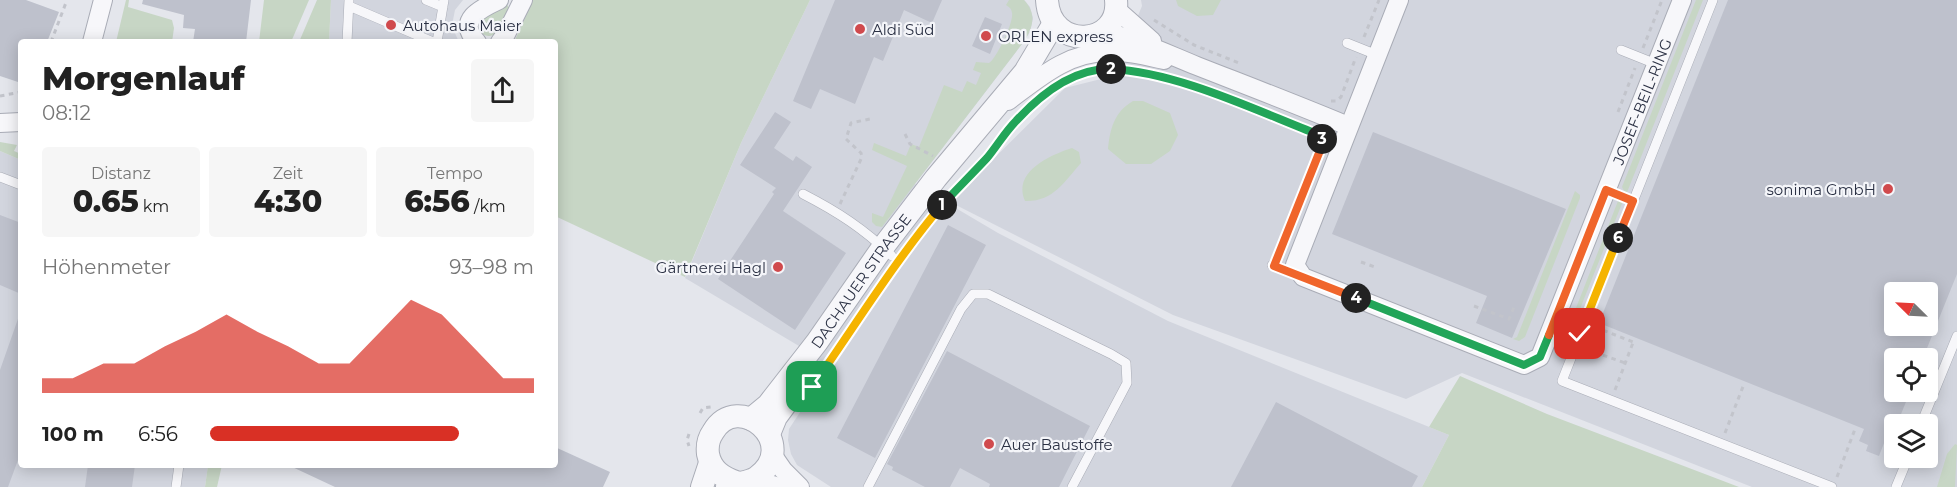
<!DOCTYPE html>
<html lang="de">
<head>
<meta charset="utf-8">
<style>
  body { margin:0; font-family:Montserrat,sans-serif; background:#f6f6f6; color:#222; height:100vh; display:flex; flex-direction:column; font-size:22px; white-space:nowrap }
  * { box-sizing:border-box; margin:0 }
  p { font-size:20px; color:#767676 }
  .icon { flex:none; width:33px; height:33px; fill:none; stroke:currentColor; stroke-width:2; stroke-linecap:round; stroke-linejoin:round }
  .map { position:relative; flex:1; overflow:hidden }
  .sheet { position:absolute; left:18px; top:39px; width:540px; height:429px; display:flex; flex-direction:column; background:#fff; border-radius:6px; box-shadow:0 3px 15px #0003 }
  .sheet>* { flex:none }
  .needle { width:39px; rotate:294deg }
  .fabs { position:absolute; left:1884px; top:282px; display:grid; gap:12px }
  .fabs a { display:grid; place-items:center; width:54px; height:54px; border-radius:6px; background:#fff; box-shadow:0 3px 15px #0003; font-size:30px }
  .pin { position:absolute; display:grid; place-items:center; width:51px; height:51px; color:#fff; margin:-26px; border-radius:12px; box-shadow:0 3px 9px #0006 }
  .km { position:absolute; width:30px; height:30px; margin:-15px; border-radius:50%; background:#222; color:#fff; font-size:16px; line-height:30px; text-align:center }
  .round { display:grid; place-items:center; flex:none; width:63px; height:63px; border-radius:6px; background:#f6f6f6 }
  .head { display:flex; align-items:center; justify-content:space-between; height:102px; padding:0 24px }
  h1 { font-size:33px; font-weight:800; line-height:45px }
  .stats { display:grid; grid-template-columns:repeat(3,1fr); gap:9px; height:102px; padding:6px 24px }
  .stats div { display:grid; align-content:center; border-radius:6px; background:#f6f6f6; text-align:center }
  .stats b { font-size:30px; font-weight:800 }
  .stats small { font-size:16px; font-weight:400 }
  .stats p { font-size:16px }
  .chart { height:168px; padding:12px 24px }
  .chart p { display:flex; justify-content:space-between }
  .chart svg { width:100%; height:108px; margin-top:6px; fill:#d93025; opacity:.7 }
  ul { padding:0 24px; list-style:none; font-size:20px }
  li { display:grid; grid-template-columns:96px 72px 1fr; align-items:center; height:45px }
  li i { height:15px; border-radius:8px; background:#d93025 }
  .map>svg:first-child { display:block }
  .built { fill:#d2d5de; fill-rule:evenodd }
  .green { fill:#c7d6c5 }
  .building { fill:#bec1cc; fill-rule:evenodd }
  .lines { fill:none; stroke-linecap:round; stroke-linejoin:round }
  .service-casing { stroke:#a9acb6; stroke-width:10 }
  .minor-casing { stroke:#a9acb6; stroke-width:20 }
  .tertiary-casing { stroke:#a9acb6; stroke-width:24 }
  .path { stroke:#c2c4cb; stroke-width:3; stroke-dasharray:4.5 4.5; stroke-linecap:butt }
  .service { stroke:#f7f7fa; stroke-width:9 }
  .minor { stroke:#f7f7fa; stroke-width:18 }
  .tertiary { stroke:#f7f7fa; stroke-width:22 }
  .split-1-casing { stroke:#fff; stroke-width:12 }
  .split-2-casing { stroke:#fff; stroke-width:12 }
  .split-3-casing { stroke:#fff; stroke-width:12 }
  .split-4-casing { stroke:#fff; stroke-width:12 }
  .split-5-casing { stroke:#fff; stroke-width:12 }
  .split-6-casing { stroke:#fff; stroke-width:12 }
  .split-7-casing { stroke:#fff; stroke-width:12 }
  .split-1 { stroke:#f5b400; stroke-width:8 }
  .split-2 { stroke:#22a559; stroke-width:8 }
  .split-3 { stroke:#22a559; stroke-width:8 }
  .split-4 { stroke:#f0652b; stroke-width:8 }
  .split-5 { stroke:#22a559; stroke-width:8 }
  .split-6 { stroke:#f0652b; stroke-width:8 }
  .split-7 { stroke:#f5b400; stroke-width:8 }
  .poi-dot { fill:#d04a4d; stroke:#f4f5f9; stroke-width:2 }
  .labels { text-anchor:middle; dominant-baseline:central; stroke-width:4.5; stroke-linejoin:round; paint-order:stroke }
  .poi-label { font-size:15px; fill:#2b3144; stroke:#f4f5f9; text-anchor:start }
  .street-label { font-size:15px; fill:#2b3144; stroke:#f4f5f9 }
</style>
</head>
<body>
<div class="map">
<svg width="1957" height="487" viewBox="0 0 1957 487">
  <rect width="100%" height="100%" fill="#e4e6ec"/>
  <!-- built -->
  <path class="built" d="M331 0H463L455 10 453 20 454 31 459 42H329Z
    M810 0H1024L1030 7 1033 18 1030 32 1025 40 915 184 998 233 1168 321 1449 435 1422 487H831L797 465 791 454 788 440 789 429 823 377 810 358 799 346 685 278 741 143Z
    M1141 0H1957V487H1752L1462 373 1406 399 1173 315 950 202 1065 88 1113 76 1142 6ZM1894 292H1928V326H1894ZM1894 358H1928V392H1894ZM1894 424H1928V458H1894Z
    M0 151 21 160V465H208L205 487H0Z"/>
  <!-- green -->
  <path class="green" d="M126 0H129L128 7 172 20 174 28 172 42H116Z
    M264 0H309L291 42H259Z
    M317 0H331L329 42H299Z
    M533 0H810L741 143 685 277 555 216V42H514Z
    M1009 0H1024C1036 13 1034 25 1025 40L882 227 876 226 872 222V213L883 217 907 166 872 150 874 143 906 156 911 144 919 147 944 85 962 92 967 81 976 85 981 73 973 70 976 62 989 63C996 59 1014 22 1012 13 1011 8 1010 8 1006 5Z
    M1176 0H1221L1213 15 1197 16 1178 6Z
    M1696 0H1703L1626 195 1622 187Z
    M507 4 510 10 495 34C488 38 483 36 478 29L480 18Z
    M1133 101H1143L1170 113 1178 135 1170 151 1151 164H1126L1108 149C1110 129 1114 112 1133 101Z
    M0 142 17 145 14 151 21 154V160L0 151Z
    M1072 148 1079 152 1081 163C1064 182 1053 202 1025 201 1012 172 1050 155 1072 148Z
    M1575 191 1580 195V198L1525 337 1519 341 1513 339 1517 337Z
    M1618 201H1623L1572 329 1568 328 1563 341Z
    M1460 376 1547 414 1739 487H1422L1449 435 1429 427Z
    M1955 444 1957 445 1955 487H1937L1947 454Z
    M208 465H222L217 487H205Z"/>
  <!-- building -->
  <path class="building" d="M0 0H26L59 12 47 42H21V83L0 76Z
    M143 0H251L246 42H193L195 29 183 28 184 15 142 4Z
    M835 0H942L932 23 904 10 883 61 874 57 855 104 820 89 811 109 793 101Z
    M1728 0H1957V274L1923 358H1894V392H1910L1897 424H1894L1891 440 1886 438 1879 456 1866 451 1868 445 1859 441 1864 429 1599 323ZM1894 292H1928V326H1894Z
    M985 17 1002 24 990 54 972 46Z
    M775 112 791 122 774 148 793 161 796 156 812 167 783 211 846 253 795 330 718 279 774 194 772 192 776 188 740 165Z
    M1373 132 1566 209 1512 338 1476 323 1487 296 1332 234Z
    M0 215 21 223V294L0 285Z
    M948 225 986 245 875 458 837 438Z
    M19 316 21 317V452L8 487H0V370Z
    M947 351 1090 426 1059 487H989L990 484 960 468 950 487H925L892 470 893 467 887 464Z
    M1276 402 1418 476 1412 487H1231Z
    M555 447 610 472 603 487H335L288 465H555Z
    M88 465H135L132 487H85Z"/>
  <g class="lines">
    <!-- service casing -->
    <g class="service-casing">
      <path id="service" d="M426 0 443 7
        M1713 0 1562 381 1832 487
        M349 6 433 42
        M347 42 349 0
        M437 42 444 0
        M1347 43 1377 55
        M1621 50 1656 64
        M0 177 21 185
        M1606 191 1633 201
        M803 194C838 212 864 229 892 256
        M1272 265 1298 275
        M1921 424 1957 336
        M176 487 179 465
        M868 487 961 309 973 294H988L1111 354 1126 363 1127 383 1072 487
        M1896 487 1908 458"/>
    </g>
    <!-- minor casing -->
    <g class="minor-casing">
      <g id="minor">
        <path id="s1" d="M1399 0 1295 265 1303 277 1524 365 1540 357 1682 0"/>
        <path d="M1116 9 1152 41"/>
        <path d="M1102 31C1136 39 1165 53 1197 66 1248 86 1298 105 1348 126"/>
        <path d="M92 42 103 0"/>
        <path d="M477 42C455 20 482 8 499 0"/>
        <path d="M500 42 506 34 523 0"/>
        <path d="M1008 101C1039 78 1068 52 1108 52 1127 51 1146 56 1164 60"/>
        <path d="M0 123 21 122"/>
        <path d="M772 454 783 470 800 487"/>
        <path d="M755 480 779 487"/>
      </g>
    </g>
    <!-- tertiary casing -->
    <g class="tertiary-casing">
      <g id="tertiary">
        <path d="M1047 0C1050 52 1121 46 1116 0"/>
        <path id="s2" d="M751 419 768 405 817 342 883 247 936 178 1025 72 1054 23"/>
        <path d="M769 434 776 417 793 394"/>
        <path d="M702 487 710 463"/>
        <path d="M727 487C737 482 749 483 757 477 802 444 738 389 713 432 708 439 707 446 708 454 711 470 722 477 736 482"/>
      </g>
    </g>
    <!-- path -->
    <path class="path" d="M1154 20 1194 45 1239 63
      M1364 37 1379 0
      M51 42 67 0
      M1643 48 1662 0
      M1163 77 1192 86 1317 134 1321 137 1323 143 1287 235 1290 237
      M0 96 21 92
      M1331 101H1336L1341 97 1356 57
      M1618 112 1635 68
      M905 134 910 144 933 156
      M840 204 862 157 861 153 846 139 851 123 870 119
      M923 228 990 154 1015 122 1042 98
      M903 254 916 238
      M1278 256 1287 235
      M1361 262 1375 267
      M1474 306 1509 319 1514 307
      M1595 327 1633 342
      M1586 349 1625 363
      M810 390 851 332 884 281
      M1615 390 1634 340
      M700 413 703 408 711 407
      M1725 433 1744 384
      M689 434 687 440 689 446
      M1837 477 1855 429"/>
    <!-- service -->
    <use href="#service" class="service"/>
    <!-- minor -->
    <use href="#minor" class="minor"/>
    <!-- tertiary -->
    <use href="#tertiary" class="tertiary"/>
  </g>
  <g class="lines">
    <!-- split-1 casing -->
    <g class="split-1-casing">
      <path id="split-1" d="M812 387C855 326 894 262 942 205"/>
    </g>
    <!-- split-2 casing -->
    <g class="split-2-casing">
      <path id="split-2" d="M942 205C957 189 972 174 987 158 997 146 1005 132 1016 121 1040 95 1073 68 1111 69"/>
    </g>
    <!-- split-3 casing -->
    <g class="split-3-casing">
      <path id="split-3" d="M1111 69C1177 72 1255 110 1317 134L1322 139"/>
    </g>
    <!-- split-4 casing -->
    <g class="split-4-casing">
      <path id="split-4" d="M1322 139 1323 143 1274 266 1356 298"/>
    </g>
    <!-- split-5 casing -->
    <g class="split-5-casing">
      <path id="split-5" d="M1356 298 1524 365 1540 357 1549 335"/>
    </g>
    <!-- split-6 casing -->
    <g class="split-6-casing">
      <path id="split-6" d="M1549 335 1606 190 1633 201 1618 238"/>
    </g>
    <!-- split-7 casing -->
    <g class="split-7-casing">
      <path id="split-7" d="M1580 334 1618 238"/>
    </g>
    <!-- split-1 -->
    <use href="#split-1" class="split-1"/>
    <!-- split-2 -->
    <use href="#split-2" class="split-2"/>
    <!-- split-3 -->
    <use href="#split-3" class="split-3"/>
    <!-- split-4 -->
    <use href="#split-4" class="split-4"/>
    <!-- split-5 -->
    <use href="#split-5" class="split-5"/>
    <!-- split-6 -->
    <use href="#split-6" class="split-6"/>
    <!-- split-7 -->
    <use href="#split-7" class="split-7"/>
  </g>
  <!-- markers -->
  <g class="poi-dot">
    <circle cx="391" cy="25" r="6"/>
    <circle cx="860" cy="29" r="6"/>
    <circle cx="986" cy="36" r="6"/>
    <circle cx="1888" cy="189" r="6"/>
    <circle cx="778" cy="267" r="6"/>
    <circle cx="989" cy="444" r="6"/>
  </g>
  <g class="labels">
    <!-- poi labels -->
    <g class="poi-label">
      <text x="403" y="25">Autohaus Maier</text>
      <text x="872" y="29">Aldi Süd</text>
      <text x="998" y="36">ORLEN express</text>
      <text x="1876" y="189" text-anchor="end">sonima GmbH</text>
      <text x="766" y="267" text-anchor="end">Gärtnerei Hagl</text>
      <text x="1001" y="444">Auer Baustoffe</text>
    </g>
    <!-- street labels -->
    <g class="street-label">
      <text stroke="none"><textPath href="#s1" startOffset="830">JOSEF-BEIL-RING</textPath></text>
      <text stroke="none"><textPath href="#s2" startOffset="177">DACHAUER STRASSE</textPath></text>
    </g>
  </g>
</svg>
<div class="fabs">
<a><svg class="needle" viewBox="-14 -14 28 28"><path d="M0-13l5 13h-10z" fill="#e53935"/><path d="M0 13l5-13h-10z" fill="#767676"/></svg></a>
<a><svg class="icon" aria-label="locate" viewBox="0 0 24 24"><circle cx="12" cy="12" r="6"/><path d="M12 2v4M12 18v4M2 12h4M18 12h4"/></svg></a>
<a><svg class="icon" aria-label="layers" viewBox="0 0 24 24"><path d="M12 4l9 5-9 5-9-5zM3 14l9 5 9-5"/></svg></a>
</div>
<div class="pin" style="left:812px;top:387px;background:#1e9e55"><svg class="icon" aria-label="arrive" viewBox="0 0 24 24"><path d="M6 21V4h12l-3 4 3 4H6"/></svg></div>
<div class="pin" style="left:1580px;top:334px;background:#d93025"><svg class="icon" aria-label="check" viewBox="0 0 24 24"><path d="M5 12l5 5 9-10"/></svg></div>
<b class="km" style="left:942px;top:205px">1</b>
<b class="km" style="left:1111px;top:69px">2</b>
<b class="km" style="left:1322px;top:139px">3</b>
<b class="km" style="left:1356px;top:298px">4</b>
<b class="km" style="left:1618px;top:238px">6</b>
<section class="sheet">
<div class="head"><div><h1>Morgenlauf</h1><p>08:12</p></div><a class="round"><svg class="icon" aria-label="share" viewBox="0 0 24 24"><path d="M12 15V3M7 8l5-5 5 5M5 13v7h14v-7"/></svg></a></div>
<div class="stats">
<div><p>Distanz</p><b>0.65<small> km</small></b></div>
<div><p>Zeit</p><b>4:30</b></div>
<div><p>Tempo</p><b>6:56<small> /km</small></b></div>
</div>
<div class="chart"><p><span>Höhenmeter</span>93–98 m</p>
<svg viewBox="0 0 160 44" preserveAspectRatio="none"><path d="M0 44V38L10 38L20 32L30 32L40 25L50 19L60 12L70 19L80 25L90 32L100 32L110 19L120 6L130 12L140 25L150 38L160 38V44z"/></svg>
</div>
<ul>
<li><b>100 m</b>6:56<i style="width:77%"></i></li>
</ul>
</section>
</div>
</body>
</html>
